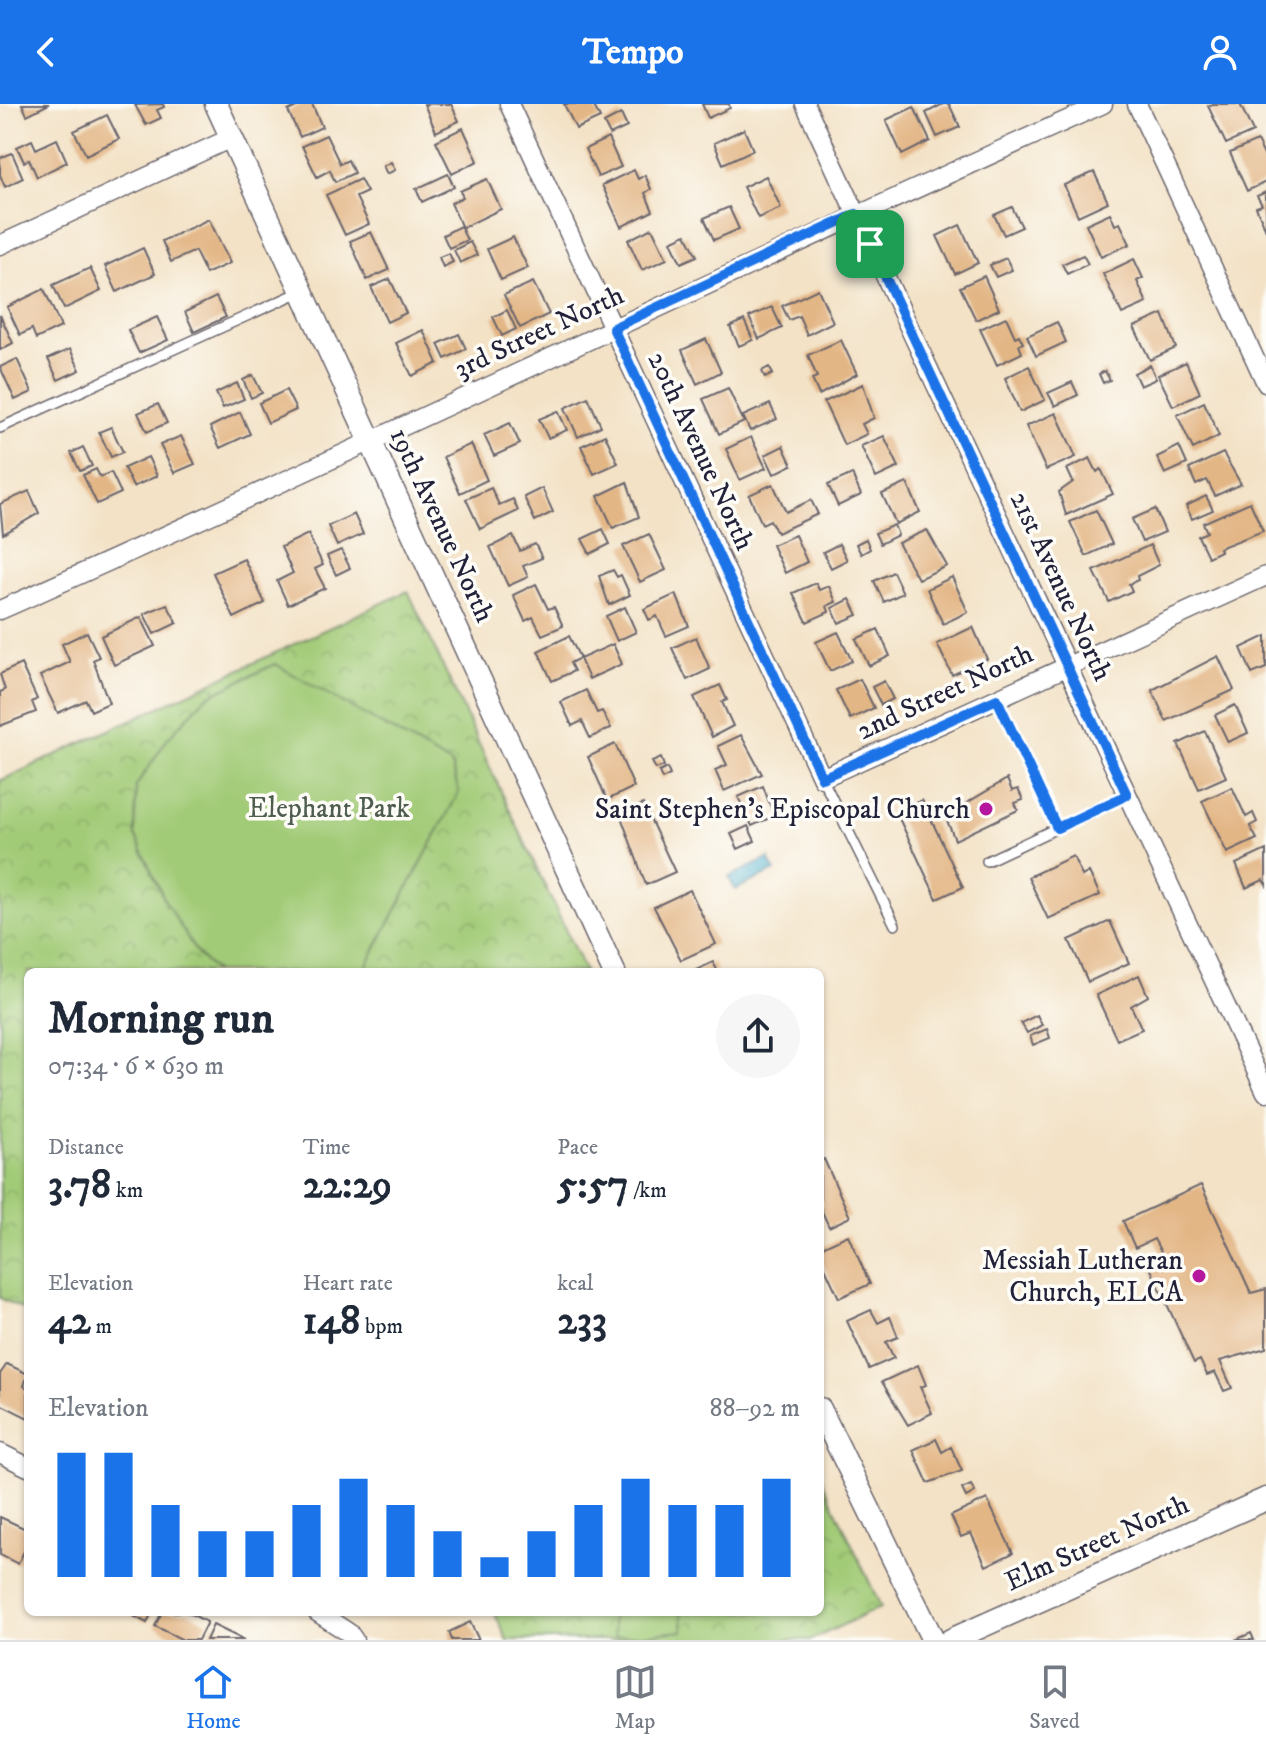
<!DOCTYPE html>
<html lang="en">
<head>
<meta charset="utf-8">
<style>
  body { margin:0; font-family:"IM FELL DW Pica",serif; background:#f6f6f7; color:#1f2937; height:100vh; display:flex; flex-direction:column; font-size:30px; white-space:nowrap }
  * { box-sizing:border-box; margin:0 }
  p { font-size:26px; color:#747a83 }
  .icon { flex:none; width:44px; height:44px; fill:none; stroke:currentColor; stroke-width:2; stroke-linecap:round; stroke-linejoin:round }
  .map { position:relative; flex:1; overflow:hidden }
  .drawer { position:absolute; left:24px; top:864px; width:800px; height:648px; display:flex; flex-direction:column; background:#fff; border-radius:12px; box-shadow:0 2px 6px #0004 }
  .drawer>* { flex:none }
  .pin { position:absolute; display:grid; place-items:center; width:68px; height:68px; color:#fff; margin:-34px; border-radius:16px; box-shadow:0 4px 12px #0006 }
  .round { display:grid; place-items:center; flex:none; width:84px; height:84px; border-radius:42px; background:#f6f6f7 }
  .head { display:flex; align-items:center; justify-content:space-between; height:136px; padding:0 24px }
  h1 { font-size:44px; font-weight:700; line-height:60px }
  .stats { display:grid; grid-template-columns:repeat(3,1fr); gap:12px; height:136px; padding:8px 24px }
  .stats div { display:grid; align-content:center }
  .stats b { font-size:40px; font-weight:700 }
  .stats small { font-size:22px; font-weight:400 }
  .stats p { font-size:22px }
  .chart { height:224px; padding:16px 24px }
  .chart p { display:flex; justify-content:space-between }
  .chart svg { width:100%; height:144px; margin-top:8px; stroke:#1a73e8; stroke-width:6 }
  header { display:flex; justify-content:space-between; align-items:center; height:104px; padding:0 24px; background:#1a73e8; color:#fff; font-size:36px; font-weight:700 }
  .dock { display:flex; justify-content:space-around; align-items:center; height:112px; border-top:2px solid #e0e1e3; background:#fff; font-size:22px; color:#747a83 }
  .dock a { display:grid; justify-items:center; gap:4px }
  .dock .current { color:#1a73e8 }
  .map>svg:first-child { display:block }
  .park { fill:url(#park-crowns); stroke:#627659; stroke-width:2 }
  .garden { fill:#a2cb77; stroke:#627659; stroke-width:2 }
  .water { fill:url(#water-ripples); stroke:#366882; stroke-width:2 }
  .building { fill:#e3b685 }
  .lines { fill:none; stroke-linecap:round; stroke-linejoin:round }
  .service-casing { stroke:#6b656c; stroke-width:12 }
  .minor-casing { stroke:#6b656c; stroke-width:21 }
  .tertiary-casing { stroke:#6b656c; stroke-width:25 }
  .service { stroke:#fff; stroke-width:9 }
  .minor { stroke:#fff; stroke-width:18 }
  .tertiary { stroke:#fff; stroke-width:22 }
  .route-casing { stroke:#fff; stroke-width:16 }
  .route { stroke:#1a73e8; stroke-width:10 }
  .poi-dot { fill:#b5179e; stroke:#fdfcf7; stroke-width:3 }
  .labels { text-anchor:middle; dominant-baseline:central; stroke-width:7; stroke-linejoin:round; paint-order:stroke }
  .street-label { font-size:28px; fill:#22223b; stroke:#fdfcf7 }
  .park-label { font-size:28px; fill:#4f5d50; stroke:#fdfcf7 }
  .poi-label { font-size:28px; fill:#22223b; stroke:#fdfcf7; text-anchor:end }
</style>
</head>
<body>
<header><svg class="icon" aria-label="back" viewBox="0 0 24 24"><path d="M15 5l-7 7 7 7"/></svg>Tempo<svg class="icon" aria-label="person" viewBox="0 0 24 24"><circle cx="12" cy="8" r="4"/><path d="M4 21q1-7 8-7t8 7"/></svg></header>
<div class="map">
<svg width="1266" height="1536" viewBox="0 0 1266 1536">
  <defs>
    <pattern id="park-crowns" width="20" height="18" patternUnits="userSpaceOnUse" patternTransform="scale(2)"><rect width="20" height="18" fill="#a2cb77"/><path d="M2 6a3 3 0 1 1 6 0M12 15a3 3 0 1 1 6 0" fill="none" stroke="#8bae68"/></pattern>
    <pattern id="water-ripples" width="26" height="14" patternUnits="userSpaceOnUse" patternTransform="scale(2)"><rect width="26" height="14" fill="#4baeca"/><path d="M2 4q2-2 4 0t4 0M15 11q2-2 4 0t4 0" fill="none" stroke="#3e8da5"/></pattern>
  </defs>
  <rect width="100%" height="100%" fill="#fdfcf7"/>
  <filter id="ink" filterUnits="userSpaceOnUse"><feTurbulence type="fractalNoise" baseFrequency=".0125" numOctaves="2"/><feDisplacementMap in="SourceGraphic" scale="16" xChannelSelector="R" yChannelSelector="G"/><feConvolveMatrix kernelMatrix="1 2 1 2 8 2 1 2 1" color-interpolation-filters="sRGB"/></filter>
  <filter id="wash" filterUnits="userSpaceOnUse"><feTurbulence type="fractalNoise" baseFrequency=".006" numOctaves="4" result="noise"/><feDisplacementMap in="SourceGraphic" scale="32" xChannelSelector="R" yChannelSelector="G"/><feGaussianBlur stdDeviation="1.8" result="paint"/><feColorMatrix in="noise" values="0 0 0 0 0 0 0 0 0 0 0 0 0 0 0 0 0 1.4 0 .05"/><feComposite in="paint" operator="in"/></filter>
  <g filter="url(#wash)">
    <rect width="100%" height="100%" fill="#f3e2c6"/>
    <!-- park -->
    <path class="park" d="M408 487 585 868H28V1208L0 1194V677Z
      M820 1372 881 1503 811 1536H507L494 1508H820Z"/>
    <!-- garden -->
    <path class="garden" d="M275 560 451 660 459 688 363 868H216L198 851 165 797 135 731 136 682 168 634 206 593Z
      M612 1508H681L683 1527 614 1533Z"/>
    <!-- water -->
    <path class="water" d="M769 754 775 767 735 786 729 773Z"/>
    <g id="blocks">
      <!-- building -->
      <path class="building" d="M22 0H49L27 11Z
        M163 0 164 3 157 6 161 14 146 21 135 1Z
        M302 0H312L322 23 300 33 288 7Z
        M424 0H451L459 17 436 28Z
        M564 0H593L600 14 576 25Z
        M702 0H729L730 4 708 14Z
        M943 0H949L960 23 937 33 926 9Z
        M1212 0H1240L1253 28 1226 40 1208 2Z
        M914 3 930 37 902 51 886 16Z
        M621 10 627 23 610 31 604 19Z
        M107 11 119 35 86 51 74 27Z
        M463 24 478 57 452 70 436 37Z
        M744 25 753 46 723 60 714 39Z
        M326 31 340 60 348 56 354 69 335 78 330 66 317 73 302 42Z
        M608 34 621 63 598 73 585 45Z
        M57 35 67 58 37 73 29 55 24 58 17 43 32 36 36 45Z
        M1257 37 1266 55V78L1247 87 1230 49Z
        M12 49 23 74 5 83 0 71V54Z
        M391 58 395 66 387 70 383 62Z
        M634 66 638 75 645 71 651 85 645 89 653 107 621 123 602 81Z
        M1094 68 1108 98 1078 112 1064 81Z
        M448 70 454 83 422 98 416 85Z
        M766 72 781 104 758 114 743 83Z
        M360 75 367 88 356 93 369 120 345 131 326 91Z
        M487 75 501 105 462 124 451 99 463 93 460 87Z
        M1266 88V126L1256 103 1262 101 1257 92Z
        M729 103 739 125 714 136 704 114Z
        M1012 103 1022 123 1004 131 994 111Z
        M1110 109 1115 121 1120 119 1130 140 1101 153 1086 120Z
        M209 115 230 159 206 170 195 147 171 158 162 137Z
        M960 121 978 159 955 170 937 132Z
        M460 122 467 136 449 144 443 131Z
        M652 124 667 155 642 166 628 136Z
        M371 128 389 166 367 176 350 137Z
        M686 130 697 152 681 159 671 137Z
        M513 133 528 164 501 176 487 145Z
        M470 138 477 151 460 159 454 146Z
        M143 144 155 170 117 188 105 162Z
        M449 149 453 158 443 163 439 153Z
        M1083 151 1088 160 1067 170 1062 160Z
        M1006 154 1012 166 996 173 990 161Z
        M1134 155 1143 174 1137 177 1147 199 1122 210 1103 170Z
        M90 164 101 187 64 205 53 181Z
        M984 172 999 205 976 216 960 183Z
        M390 175 406 209 387 218 371 183Z
        M533 178 549 210 520 224 504 191Z
        M44 185 61 223 36 235 32 225 20 231 7 203Z
        M818 185 833 218 807 231 799 212 789 216 782 202Z
        M216 193 226 213 194 228 185 208Z
        M772 203 782 224 759 235 749 213Z
        M507 206 516 225 502 232 493 213Z
        M1163 210 1176 244 1150 256 1134 223Z
        M0 211 13 239 0 246Z
        M157 213 168 236 139 249 128 226Z
        M1006 213 1015 233 1019 231 1023 239 1019 241 1022 249 997 261 980 225Z
        M744 216 753 236 739 242 730 223Z
        M1057 218 1066 238 1036 252 1027 232Z
        M423 226 438 259 412 272 396 239Z
        M459 230 466 245 445 255 438 240Z
        M706 235 721 268 697 280 682 246Z
        M841 236 857 270 819 291 812 275 817 273 808 251Z
        M70 245 80 266 58 276 48 255Z
        M17 255 32 288 15 296 0 263Z
        M1186 258 1200 289 1173 302 1158 271Z
        M1150 261 1156 275 1140 282 1134 269Z
        M1029 262 1045 296 1020 308 1005 274Z
        M769 263 773 270 765 274 762 267Z
        M1105 267 1110 276 1103 279 1099 270Z
        M253 271 262 289 251 294 243 276Z
        M1072 278 1078 291 1055 302 1048 289Z
        M237 279 244 295 223 304 216 289Z
        M863 280 874 314 862 320 867 330 844 341 824 298Z
        M728 284 744 318 719 330 703 295Z
        M286 286 296 306 268 319 259 299Z
        M588 293 601 322 578 333 565 304Z
        M1204 298 1219 332 1193 345 1177 311Z
        M158 300 167 319 147 328 138 309Z
        M770 300 777 315 750 327 743 312Z
        M558 307 567 326 548 334 539 315Z
        M240 308 250 330 220 344 210 323Z
        M1056 309 1076 353 1046 366 1026 322Z
        M510 319 520 340 494 352 484 331Z
        M111 323 123 348 111 353 99 328Z
        M605 331 618 359 594 370 581 342Z
        M181 332 195 360 174 369 160 341Z
        M884 332 899 363 876 374 861 342Z
        M751 333 766 364 740 376 726 345Z
        M471 340 487 376 460 389 443 353Z
        M783 342 792 361 774 370 765 351Z
        M1179 342 1187 360 1165 370 1157 353Z
        M83 343 92 362 80 367 71 349Z
        M1223 349 1241 380 1215 392 1207 376 1196 381 1189 365Z
        M148 353 157 372 133 383 124 364Z
        M1090 354 1097 368 1101 365 1113 390 1066 411 1059 388 1073 378 1067 365Z
        M96 365 100 373 111 368 121 389 97 400 83 371Z
        M852 370 861 391 838 402 828 381Z
        M627 378 639 413 613 424 598 392Z
        M907 379 920 408 896 420 882 390Z
        M773 380 786 408 811 396 818 410 777 429 770 416 762 420 749 391Z
        M491 384 499 401 513 395 518 407 480 425 466 395Z
        M542 384 553 408 535 417 524 393Z
        M29 387 39 409 3 430 0 400Z
        M1206 392 1213 406 1192 415 1186 402Z
        M1250 398 1263 427 1219 444 1220 447 1208 453 1198 432 1207 428 1203 419Z
        M1155 405 1165 428 1142 438 1132 415Z
        M1096 406 1112 440 1086 452 1070 418Z
        M354 410 363 430 337 442 328 422Z
        M894 421 898 431 880 440 875 429Z
        M603 425 610 440 590 450 582 435Z
        M927 426 947 462 918 475 898 439Z
        M308 430 323 461 315 465 325 484 288 501 277 477 293 469 281 443Z
        M649 430 666 466 640 478 623 442Z
        M795 431 807 458 785 469 772 441Z
        M513 432 520 447 535 440 542 454 523 462 528 473 508 482 490 443Z
        M866 435 870 445 861 450 856 440Z
        M839 440 847 456 831 464 823 448Z
        M1150 441 1159 461 1137 472 1138 476 1129 480 1132 487 1109 498 1094 467Z
        M341 446 350 464 336 471 327 452Z
        M244 455 265 499 234 514 213 469Z
        M613 466 617 473 621 471 630 491 609 501 599 472Z
        M893 468 903 489 884 498 874 477Z
        M952 473 968 508 943 520 927 485Z
        M816 479 819 486 829 482 836 498 827 502 829 508 807 518 793 489Z
        M536 480 548 505 554 503 563 522 542 531 533 513 525 517 513 491Z
        M676 490 689 522 666 532 657 512 649 516 644 505Z
        M850 495 858 511 839 519 832 504Z
        M167 500 177 519 154 530 144 510Z
        M625 503 636 528 617 537 606 512Z
        M141 513 155 542 114 561 101 532Z
        M973 523 987 555 952 571 937 540Z
        M878 525 890 552 869 562 856 535Z
        M87 528 99 553 93 556 109 599 91 607 86 596 58 609 40 572 70 558 62 540Z
        M838 528 852 557 830 567 816 538Z
        M569 532 580 554 570 559 574 567 552 577 538 547Z
        M1266 532V564L1252 570 1241 544Z
        M696 533 710 565 687 576 672 544Z
        M613 540 622 560 589 575 580 555Z
        M1218 552 1234 586 1166 617 1152 586Z
        M21 560 37 595 32 598 36 608 0 622V588L5 586 0 570Z
        M860 575 874 604 850 615 836 586Z
        M884 577 893 595 881 601 872 583Z
        M720 581 727 596 722 598 733 622 712 633 694 593Z
        M586 586 597 609 602 607 611 624 590 634 582 617 572 622 561 598Z
        M1235 601 1248 629 1228 638 1215 611Z
        M1205 627 1226 673 1199 685 1178 640Z
        M741 631 762 670 724 687 715 666 727 661 718 642Z
        M615 640 634 683 607 696 588 653Z
        M661 654 664 662 656 665 652 658Z
        M667 664 670 671 662 675 659 668Z
        M1007 675 1012 687 1018 685 1023 696 1015 699 1018 706 955 736 945 712Z
        M763 682 774 712 752 722 738 693Z
        M1232 683 1246 713 1253 709 1257 718 1250 722 1257 735 1227 749 1202 697Z
        M922 696 963 783 937 795 896 708Z
        M643 700 675 768 646 781 620 710Z
        M748 722 755 737 738 745 731 730Z
        M1266 746V781L1263 776 1246 784 1236 760Z
        M1073 752 1082 772 1089 768 1100 791 1048 815 1028 773Z
        M690 786 716 840 681 856 654 803Z
        M1110 817 1129 859 1088 878 1069 836Z
        M713 858 718 868H692Z
        M1139 871 1148 892 1131 902 1142 925 1117 936 1096 891Z
        M1037 911 1042 921 1027 929 1021 919Z
        M1047 925 1050 934 1033 941 1030 932Z
        M824 1055 850 1113 829 1123 820 1103V1057Z
        M1201 1081 1251 1189 1266 1185V1244L1220 1257 1232 1284 1224 1287 1215 1268 1207 1271 1200 1256 1194 1259 1148 1159 1163 1152 1154 1135 1135 1144 1123 1117Z
        M848 1131 870 1180 839 1194 820 1153V1144Z
        M871 1206 878 1219 890 1213 898 1233 886 1238 894 1254 869 1265 847 1217Z
        M7 1260 28 1270 24 1282 28 1284V1314L0 1300V1270Z
        M918 1261 926 1281 920 1283 932 1309 908 1321 882 1278Z
        M936 1335 942 1348 951 1343 962 1367 928 1379 913 1346Z
        M971 1381 975 1388 966 1393 962 1385Z
        M987 1395 1013 1449 986 1462 971 1429 961 1433 951 1412Z
        M0 1413 28 1426V1439L18 1460 0 1451Z
        M126 1508H152L147 1519Z
        M162 1508H187L207 1518 198 1536H183L155 1522Z
        M470 1518 479 1536H452L449 1528Z
        M213 1521 244 1536H206Z
        M1251 1529 1254 1536H1235Z"/>
    </g>
  </g>
  <g filter="url(#ink)">
    <use href="#blocks" fill-opacity="0" stroke="#6b656c" stroke-width="2"/>
    <g class="lines">
      <!-- service casing -->
      <g class="service-casing">
        <path id="service" d="M0 324 302 187
          M997 595 1057 724
          M822 674 895 821
          M987 757 1127 691"/>
      </g>
      <!-- minor casing -->
      <g class="minor-casing">
        <path id="minor" d="M509 0 822 674 1266 472
          M805 0 1266 988
          M1137 0 1266 279
          M0 141 231 34
          M0 506C370 342 733 165 1103 0
          M0 1349 28 1363
          M317 1508 349 1529 354 1536"/>
      </g>
      <!-- tertiary casing -->
      <g class="tertiary-casing">
        <path id="tertiary" d="M216 0 614 868
          M820 1305 933 1536
          M951 1536 1266 1395"/>
      </g>
      <!-- service -->
      <use href="#service" class="service"/>
      <!-- minor -->
      <use href="#minor" class="minor"/>
      <!-- tertiary -->
      <use href="#tertiary" class="tertiary"/>
    </g>
  </g>
  <g class="lines" filter="url(#ink)">
    <!-- route casing -->
    <g class="route-casing">
      <path id="route" d="M856 110 1127 691 1057 724 997 595 822 674 613 224Z"/>
    </g>
    <!-- route -->
    <use href="#route" class="route"/>
  </g>
  <!-- markers -->
  <g class="poi-dot">
    <circle cx="986" cy="705" r="8"/>
    <circle cx="1199" cy="1172" r="8"/>
  </g>
  <g class="labels">
    <!-- street labels -->
    <g class="street-label">
      <text transform="translate(539 228) rotate(-25)">3rd Street North</text>
      <text transform="translate(701 347) rotate(65)">20th Avenue North</text>
      <text transform="translate(442 421) rotate(65)">19th Avenue North</text>
      <text transform="translate(1061 482) rotate(65)">21st Avenue North</text>
      <text transform="translate(945 588) rotate(-25)">2nd Street North</text>
      <text transform="translate(1097 1439) rotate(-24)">Elm Street North</text>
    </g>
    <!-- park labels -->
    <g class="park-label">
      <text x="329" y="704">Elephant Park</text>
    </g>
    <!-- poi labels -->
    <g class="poi-label">
      <text x="970" y="705">Saint Stephen's Episcopal Church</text>
      <text x="1183" y="1156">Messiah Lutheran<tspan x="1183" dy="32">Church, ELCA</tspan></text>
    </g>
  </g>
</svg>
<div class="pin" style="left:870px;top:140px;background:#1e9e55"><svg class="icon" aria-label="arrive" viewBox="0 0 24 24"><path d="M6 21V4h12l-3 4 3 4H6"/></svg></div>
<section class="drawer">
<div class="head"><div><h1>Morning run</h1><p>07:34 · 6 × 630 m</p></div><a class="round"><svg class="icon" aria-label="share" viewBox="0 0 24 24"><path d="M12 15V3M7 8l5-5 5 5M5 13v7h14v-7"/></svg></a></div>
<div class="stats">
<div><p>Distance</p><b>3.78<small> km</small></b></div>
<div><p>Time</p><b>22:29</b></div>
<div><p>Pace</p><b>5:57<small> /km</small></b></div>
</div>
<div class="stats">
<div><p>Elevation</p><b>42<small> m</small></b></div>
<div><p>Heart rate</p><b>148<small> bpm</small></b></div>
<div><p>kcal</p><b>233</b></div>
</div>
<div class="chart"><p><span>Elevation</span>88–92 m</p>
<svg viewBox="0 0 160 44" preserveAspectRatio="none"><path d="M5 44V6M15 44V6M25 44V22M35 44V30M45 44V30M55 44V22M65 44V14M75 44V22M85 44V30M95 44V38M105 44V30M115 44V22M125 44V14M135 44V22M145 44V22M155 44V14"/></svg>
</div>
</section>
</div>
<nav class="dock">
<a class="current"><svg class="icon" aria-label="home" viewBox="0 0 24 24"><path d="M3 11l9-7 9 7M6 9v11h12V9"/></svg>Home</a>
<a><svg class="icon" aria-label="map" viewBox="0 0 24 24"><path d="M3 6l6-2 6 2 6-2v14l-6 2-6-2-6 2zM9 4v14M15 6v14"/></svg>Map</a>
<a><svg class="icon" aria-label="saved" viewBox="0 0 24 24"><path d="M7 4h10v16l-5-4-5 4z"/></svg>Saved</a>
</nav>
</body>
</html>
